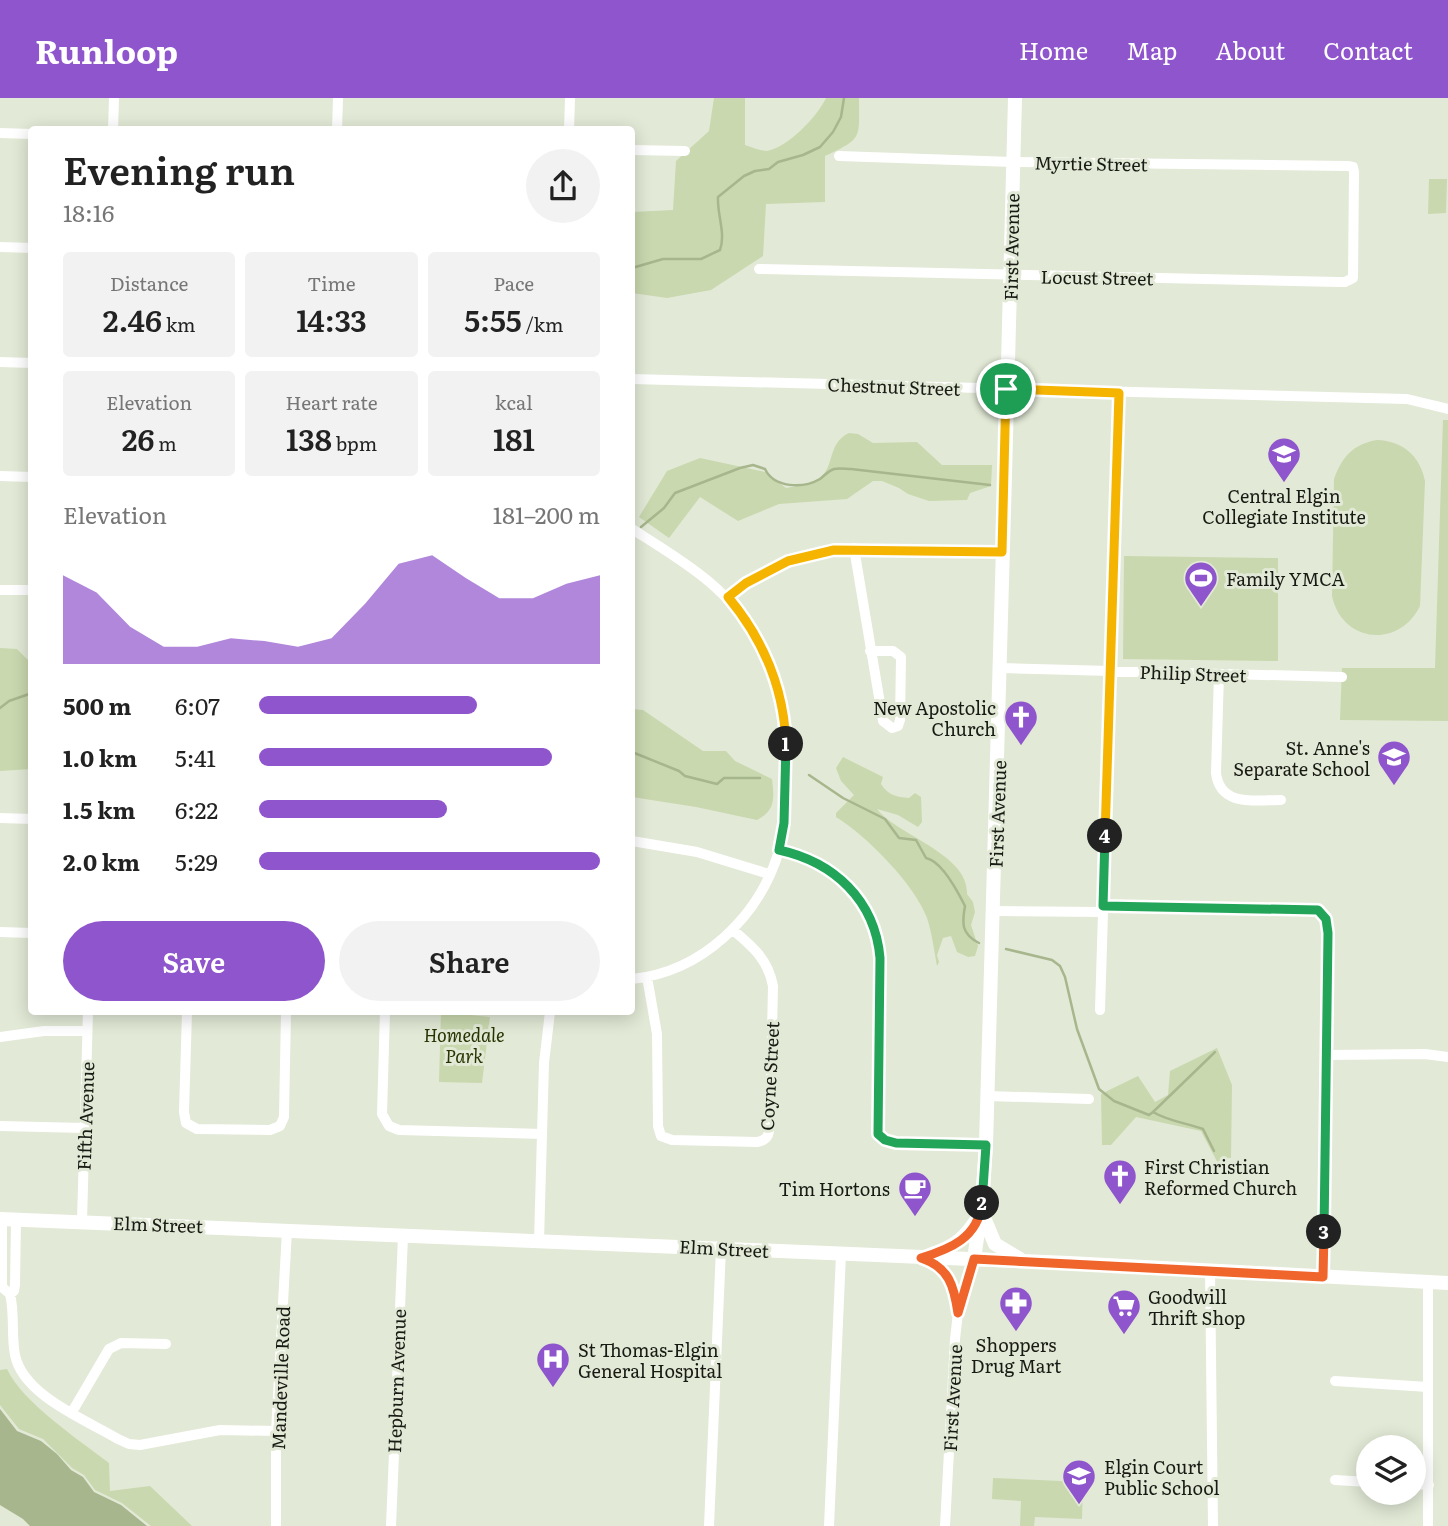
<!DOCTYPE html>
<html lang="en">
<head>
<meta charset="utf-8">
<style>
  body { margin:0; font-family:Literata,serif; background:#f2f2f2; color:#222; height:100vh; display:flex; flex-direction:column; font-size:26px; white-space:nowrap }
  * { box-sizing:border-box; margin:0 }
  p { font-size:23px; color:#767676 }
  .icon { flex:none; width:38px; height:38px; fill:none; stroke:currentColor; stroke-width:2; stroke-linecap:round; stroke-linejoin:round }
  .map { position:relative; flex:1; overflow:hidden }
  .details { position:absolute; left:28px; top:28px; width:607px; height:889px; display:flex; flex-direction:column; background:#fff; border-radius:7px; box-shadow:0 4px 18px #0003 }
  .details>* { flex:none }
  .tools { position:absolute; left:1356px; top:1337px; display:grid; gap:14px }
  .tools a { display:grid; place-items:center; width:70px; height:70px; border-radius:50%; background:#fff; box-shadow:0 4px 18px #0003; font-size:35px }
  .pin { position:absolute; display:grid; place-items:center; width:60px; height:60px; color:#fff; margin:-30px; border:4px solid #fff; border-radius:50%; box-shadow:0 2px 7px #0007 }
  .km { position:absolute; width:35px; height:35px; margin:-18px; border-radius:50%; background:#222; color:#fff; font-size:19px; line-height:35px; text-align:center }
  .round { display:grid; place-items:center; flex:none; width:74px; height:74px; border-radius:37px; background:#f2f2f2 }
  .overview { display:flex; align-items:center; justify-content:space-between; height:119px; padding:0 35px }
  h1 { font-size:38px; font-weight:600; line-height:52px }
  .stats { display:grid; grid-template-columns:repeat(3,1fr); gap:10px; height:119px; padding:7px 35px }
  .stats div { display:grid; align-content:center; border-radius:7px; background:#f2f2f2; text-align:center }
  .stats b { font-size:30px; font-weight:600 }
  .stats small { font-size:19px; font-weight:400 }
  .stats p { font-size:19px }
  .chart { height:196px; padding:14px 35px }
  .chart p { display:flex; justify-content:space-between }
  .chart svg { width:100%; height:126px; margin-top:7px; fill:#8f55cc; opacity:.7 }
  .primary-button { display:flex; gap:14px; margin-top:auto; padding:14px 35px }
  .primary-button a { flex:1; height:80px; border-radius:42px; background:#8f55cc; color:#fff; font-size:28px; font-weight:600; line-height:80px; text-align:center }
  .primary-button a+a { background:#f2f2f2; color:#222 }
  ul { padding:0 35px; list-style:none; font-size:23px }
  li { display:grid; grid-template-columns:112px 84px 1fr; align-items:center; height:52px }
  li i { height:18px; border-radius:9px; background:#8f55cc }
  header { display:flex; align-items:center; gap:42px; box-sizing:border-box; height:98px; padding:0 35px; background:#8f55cc; color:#fff }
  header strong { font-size:33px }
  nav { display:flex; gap:38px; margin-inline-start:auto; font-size:24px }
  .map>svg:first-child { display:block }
  .green { fill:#c9d8af }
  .water { fill:#a7b68c }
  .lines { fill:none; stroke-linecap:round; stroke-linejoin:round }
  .stream { stroke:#a7b68c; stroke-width:2.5 }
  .minor { stroke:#fff; stroke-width:10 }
  .major { stroke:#fff; stroke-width:14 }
  .split-1-casing { stroke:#fff; stroke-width:14 }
  .split-2-casing { stroke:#fff; stroke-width:14 }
  .split-3-casing { stroke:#fff; stroke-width:14 }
  .split-4-casing { stroke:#fff; stroke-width:14 }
  .split-5-casing { stroke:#fff; stroke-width:14 }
  .split-1 { stroke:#f5b400; stroke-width:9 }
  .split-2 { stroke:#22a559; stroke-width:9 }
  .split-3 { stroke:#f0652b; stroke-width:9 }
  .split-4 { stroke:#22a559; stroke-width:9 }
  .split-5 { stroke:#f5b400; stroke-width:9 }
  .labels { text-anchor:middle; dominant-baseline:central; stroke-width:6; stroke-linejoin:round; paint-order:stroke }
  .street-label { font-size:18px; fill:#181b14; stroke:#e2e9d6 }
  .poi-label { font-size:18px; fill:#181b14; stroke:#e2e9d6; text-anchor:start }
  .park-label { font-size:18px; font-style:italic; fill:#273402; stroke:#e2e9d6 }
</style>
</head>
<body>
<header>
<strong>Runloop</strong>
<nav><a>Home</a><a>Map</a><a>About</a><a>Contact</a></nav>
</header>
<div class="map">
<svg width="1448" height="1428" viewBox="0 0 1448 1428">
  <rect width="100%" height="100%" fill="#e2e9d6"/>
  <!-- green -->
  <path class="green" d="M714 0H745V47C751 49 761 53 767 53 787 50 818 18 826 0H881H859C859 41 863 40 825 58V104L766 106 763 158 711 192 667 200 632 195V114L673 112 676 63 709 33Z
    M1429 81H1447L1446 115 1428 116Z
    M1443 322H1448V623L1340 622 1342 570H1435Z
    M849 335 858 336 873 345 917 344 942 367H992L991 388 970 395 967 402 929 403 908 396 899 390 882 383H873L847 401 779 406 738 423 700 399 669 440 639 419 667 373 700 360 765 374 786 390C797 388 815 385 823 377 834 365 829 344 849 335Z
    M1377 342C1403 343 1420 358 1425 383L1420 508C1399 551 1342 545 1332 498L1334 381C1342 359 1353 346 1377 342Z
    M1124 458 1278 460V563L1123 561Z
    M0 550 17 551 28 562 31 563V671L0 673Z
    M632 611 643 612 703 653H726L735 663 772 681C774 700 776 712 757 722L696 709 632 699Z
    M843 659 883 679 881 686C888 697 896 699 909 700L915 695 921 699 922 724 918 729 898 717 877 711C898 738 969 756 967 796L973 804 975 814 971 827 978 848 975 858 968 859 957 854 951 838 943 840 937 857 939 864 937 868C934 852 932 835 927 820 915 787 866 737 836 719V715L854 697 841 683 836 670Z
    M441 914 490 919 482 985 439 984Z
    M1217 950 1232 987 1231 1060H1221V1071L1201 1033 1136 1019 1111 1047H1102L1101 996 1138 978 1155 1004 1168 997 1170 973Z
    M7 1271C22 1304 79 1342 109 1365L110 1393 150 1388 192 1428H151L122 1405 95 1392 84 1377 72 1370 43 1341 19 1331 0 1307V1272Z
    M993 1380 1083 1384 1082 1421 1035 1419 1034 1428H1020L1021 1403 992 1401Z"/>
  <!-- water -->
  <path class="water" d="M0 1311 17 1333 41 1343 57 1356 71 1372 83 1379 94 1394 121 1407 147 1428H30L23 1421 0 1407Z"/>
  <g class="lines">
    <!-- stream -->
    <path class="stream" d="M632 170 663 161H701L720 152C726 135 717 117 718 99L744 78 755 73 769 71 778 64 803 57 820 49 833 34 841 19 844 0
      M641 429 664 410 675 395 740 370 753 367 765 371C774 390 803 391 820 381 825 377 828 373 834 371 839 370 846 371 851 371L990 387
      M0 610 9 603 32 595
      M632 654 679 673 685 678 717 686 724 680H760
      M809 677 843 700 885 721 899 740 916 742 926 760C942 763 958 794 965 808 962 825 961 836 979 845
      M1006 851 1052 862 1060 868 1065 879 1077 931 1099 991 1114 1003 1149 1017 1153 1014C1168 1023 1186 1025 1203 1031L1214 1053
      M1153 1014 1215 954"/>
    <!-- minor -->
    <path class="minor" d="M113 32 114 0
      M337 32 338 0
      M569 32 570 0
      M0 35 32 36
      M632 52 685 53
      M0 149 32 150
      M759 171 1339 184H1345L1353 180 1354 74 1353 69 1348 68 1013 64 839 58
      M0 264 32 265
      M632 281 1407 301 1448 311
      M0 378 32 379
      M632 431C684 464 729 489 760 546 782 585 786 629 785 674 785 700 786 728 779 753 759 819 702 874 632 881
      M854 450 883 623 892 630 898 628 900 622 901 559 893 553H870
      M0 492H32
      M728 499 746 485 788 463 834 451 1002 454
      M1001 570 1342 579
      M1219 576 1216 675C1220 709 1255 702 1281 702
      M0 720 32 721
      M632 743 697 754 769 776
      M779 752C904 777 880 893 878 988 877 1004 876 1020 878 1036L885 1042 896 1045 986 1047
      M1103 808 1318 812 1326 821 1328 835 1323 1179
      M994 813 1103 814
      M0 834 32 835
      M647 879 657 936 658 1028 661 1038 672 1042 757 1044C768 1042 769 1037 770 1026L773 888C768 861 752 848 733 832
      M1100 912 1119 295
      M187 914 184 1014 186 1025 197 1031 270 1032 280 1028 284 1019 286 914
      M385 914 382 1016 389 1028 399 1032 542 1036
      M0 939 44 933H87
      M1327 957 1425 956 1448 959
      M988 998 1089 1001
      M0 1028 85 1030
      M2 1122V1189L10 1196 14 1193 15 1187 16 1122
      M82 1123 88 914
      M539 1143 544 965 550 914
      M926 1161C948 1170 954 1187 957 1209
      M1210 1173 1213 1428
      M10 1196C15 1216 11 1237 15 1257 23 1297 84 1321 118 1341L129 1346 140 1347 220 1332 276 1333
      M1335 1283 1428 1289
      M72 1314 109 1251 121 1245 166 1246
      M1335 1382 1368 1384
      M1414 1386 1429 1387
      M276 1428V1333L287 1132
      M391 1428 403 1138
      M709 1428 721 1150
      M829 1428 841 1156
      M945 1428 955 1241 958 1215 974 1161
      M1428 1428V1184"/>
    <!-- major -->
    <path class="major" d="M982 1115 995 1146 1020 1161
      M0 1121 1069 1165 1448 1185
      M932 1156C955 1149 966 1139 979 1118
      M974 1161 982 1106 986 1047C998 698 1005 349 1015 0"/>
  </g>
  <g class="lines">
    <!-- split-1 casing -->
    <g class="split-1-casing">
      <path id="split-1" d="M786 646C784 591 763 541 728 499L746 485 788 463 834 452 1002 454 1006 291"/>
    </g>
    <!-- split-2 casing -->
    <g class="split-2-casing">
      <path id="split-2" d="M786 646 784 725 779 752C834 764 875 802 880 860L878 1036 885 1042 896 1045 986 1047 982 1105"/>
    </g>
    <!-- split-3 casing -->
    <g class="split-3-casing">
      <path id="split-3" d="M982 1105C978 1140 950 1151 921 1160 949 1169 954 1188 958 1215L974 1161 1323 1179 1324 1134"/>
    </g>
    <!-- split-4 casing -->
    <g class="split-4-casing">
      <path id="split-4" d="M1105 738 1103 808 1318 812 1326 821 1328 835 1324 1134"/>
    </g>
    <!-- split-5 casing -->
    <g class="split-5-casing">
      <path id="split-5" d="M1006 291 1119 295 1105 738"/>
    </g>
    <!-- split-1 -->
    <use href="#split-1" class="split-1"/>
    <!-- split-2 -->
    <use href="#split-2" class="split-2"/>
    <!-- split-3 -->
    <use href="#split-3" class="split-3"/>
    <!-- split-4 -->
    <use href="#split-4" class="split-4"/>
    <!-- split-5 -->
    <use href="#split-5" class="split-5"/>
  </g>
  <!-- icons -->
  <defs>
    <g id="school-pin" transform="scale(1.75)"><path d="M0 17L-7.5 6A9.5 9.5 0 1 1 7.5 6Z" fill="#8f55cc" stroke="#e2e9d6"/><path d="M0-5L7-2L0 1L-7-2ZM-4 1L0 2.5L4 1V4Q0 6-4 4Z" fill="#fff"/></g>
    <g id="stadium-pin" transform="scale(1.75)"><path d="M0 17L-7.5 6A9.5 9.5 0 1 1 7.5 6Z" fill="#8f55cc" stroke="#e2e9d6"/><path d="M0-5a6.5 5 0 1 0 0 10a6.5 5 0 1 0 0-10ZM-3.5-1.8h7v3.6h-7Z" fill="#fff"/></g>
    <g id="church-pin" transform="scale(1.75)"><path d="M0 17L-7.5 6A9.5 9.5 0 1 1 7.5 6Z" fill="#8f55cc" stroke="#e2e9d6"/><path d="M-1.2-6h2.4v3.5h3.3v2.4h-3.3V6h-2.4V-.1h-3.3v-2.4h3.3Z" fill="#fff"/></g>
    <g id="cafe-pin" transform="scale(1.75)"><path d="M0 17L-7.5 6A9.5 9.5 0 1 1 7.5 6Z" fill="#8f55cc" stroke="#e2e9d6"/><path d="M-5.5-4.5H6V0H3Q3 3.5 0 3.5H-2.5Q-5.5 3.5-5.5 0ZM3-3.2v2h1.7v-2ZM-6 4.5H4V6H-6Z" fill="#fff"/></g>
    <g id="pharmacy-pin" transform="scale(1.75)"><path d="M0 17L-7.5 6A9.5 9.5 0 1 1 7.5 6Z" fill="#8f55cc" stroke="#e2e9d6"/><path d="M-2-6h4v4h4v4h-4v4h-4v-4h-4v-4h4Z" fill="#fff"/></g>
    <g id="supermarket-pin" transform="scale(1.75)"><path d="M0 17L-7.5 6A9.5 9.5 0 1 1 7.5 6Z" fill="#8f55cc" stroke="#e2e9d6"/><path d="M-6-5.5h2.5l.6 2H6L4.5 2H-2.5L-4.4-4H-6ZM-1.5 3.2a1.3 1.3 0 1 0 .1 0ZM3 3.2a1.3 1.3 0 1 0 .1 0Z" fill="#fff"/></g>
    <g id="hospital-pin" transform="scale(1.75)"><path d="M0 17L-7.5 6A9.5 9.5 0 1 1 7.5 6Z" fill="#8f55cc" stroke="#e2e9d6"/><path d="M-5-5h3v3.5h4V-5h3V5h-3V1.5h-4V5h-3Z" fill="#fff"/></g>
  </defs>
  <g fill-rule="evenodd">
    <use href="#school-pin" x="1284" y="356"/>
    <use href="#stadium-pin" x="1201" y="480"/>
    <use href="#church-pin" x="1021" y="619"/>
    <use href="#school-pin" x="1394" y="659"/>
    <use href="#church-pin" x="1120" y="1078"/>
    <use href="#cafe-pin" x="915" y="1090"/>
    <use href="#pharmacy-pin" x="1016" y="1205"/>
    <use href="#supermarket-pin" x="1124" y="1208"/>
    <use href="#hospital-pin" x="553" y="1261"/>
    <use href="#school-pin" x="1079" y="1378"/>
  </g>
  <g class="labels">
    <!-- street labels -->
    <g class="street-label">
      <text transform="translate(1091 65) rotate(1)">Myrtie Street</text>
      <text transform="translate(1011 149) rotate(-89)">First Avenue</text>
      <text transform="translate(1097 179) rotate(1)">Locust Street</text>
      <text transform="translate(894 288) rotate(2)">Chestnut Street</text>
      <text transform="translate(1193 575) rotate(2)">Philip Street</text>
      <text transform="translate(997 716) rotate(-88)">First Avenue</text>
      <text transform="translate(769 978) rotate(-87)">Coyne Street</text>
      <text transform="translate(85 1018) rotate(-88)">Fifth Avenue</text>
      <text transform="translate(158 1126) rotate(2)">Elm Street</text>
      <text transform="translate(724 1150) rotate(3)">Elm Street</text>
      <text transform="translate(280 1280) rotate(-88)">Mandeville Road</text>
      <text transform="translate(396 1283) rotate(-88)">Hepburn Avenue</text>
      <text transform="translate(952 1300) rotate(-87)">First Avenue</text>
    </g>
    <!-- poi labels -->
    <g class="poi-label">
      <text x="1284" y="397" text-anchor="middle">Central Elgin<tspan x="1284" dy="21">Collegiate Institute</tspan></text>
      <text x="1226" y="480">Family YMCA</text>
      <text x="996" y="609" text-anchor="end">New Apostolic<tspan x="996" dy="21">Church</tspan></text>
      <text x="1370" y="649" text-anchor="end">St. Anne's<tspan x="1370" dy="21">Separate School</tspan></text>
      <text x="1144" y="1068">First Christian<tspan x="1144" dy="21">Reformed Church</tspan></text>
      <text x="890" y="1090" text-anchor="end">Tim Hortons</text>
      <text x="1148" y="1198">Goodwill<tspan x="1148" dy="21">Thrift Shop</tspan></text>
      <text x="1016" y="1246" text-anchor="middle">Shoppers<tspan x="1016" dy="21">Drug Mart</tspan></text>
      <text x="578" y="1251">St Thomas-Elgin<tspan x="578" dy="21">General Hospital</tspan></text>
      <text x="1104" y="1368">Elgin Court<tspan x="1104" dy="21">Public School</tspan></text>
    </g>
    <!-- park labels -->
    <g class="park-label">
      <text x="464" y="936">Homedale<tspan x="464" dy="21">Park</tspan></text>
    </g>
  </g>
</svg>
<div class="tools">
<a><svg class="icon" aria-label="layers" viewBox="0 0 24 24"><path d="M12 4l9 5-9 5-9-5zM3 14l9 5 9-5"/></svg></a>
</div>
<div class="pin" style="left:1006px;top:291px;background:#1e9e55"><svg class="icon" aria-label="arrive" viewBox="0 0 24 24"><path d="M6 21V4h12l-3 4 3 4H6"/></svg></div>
<b class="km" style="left:786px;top:646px">1</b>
<b class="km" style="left:982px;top:1105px">2</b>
<b class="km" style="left:1324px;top:1134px">3</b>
<b class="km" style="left:1105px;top:738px">4</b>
<section class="details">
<div class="overview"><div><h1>Evening run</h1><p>18:16</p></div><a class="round"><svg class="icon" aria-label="share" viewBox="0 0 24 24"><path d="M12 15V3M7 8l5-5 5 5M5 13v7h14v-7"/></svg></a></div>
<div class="stats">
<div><p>Distance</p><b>2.46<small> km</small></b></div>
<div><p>Time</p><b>14:33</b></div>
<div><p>Pace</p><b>5:55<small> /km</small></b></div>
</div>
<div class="stats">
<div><p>Elevation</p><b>26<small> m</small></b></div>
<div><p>Heart rate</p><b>138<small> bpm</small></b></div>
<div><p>kcal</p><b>181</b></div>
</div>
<div class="chart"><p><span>Elevation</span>181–200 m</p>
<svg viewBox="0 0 160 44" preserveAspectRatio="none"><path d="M0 44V13L10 19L20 31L30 38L40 38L50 35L60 36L70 38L80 35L90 23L100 9L110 6L120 14L130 21L140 21L150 16L160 13V44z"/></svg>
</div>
<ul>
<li><b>500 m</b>6:07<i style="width:64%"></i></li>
<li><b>1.0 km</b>5:41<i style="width:86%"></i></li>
<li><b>1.5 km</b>6:22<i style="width:55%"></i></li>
<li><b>2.0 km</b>5:29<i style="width:100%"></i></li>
</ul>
<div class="primary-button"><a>Save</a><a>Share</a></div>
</section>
</div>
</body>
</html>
